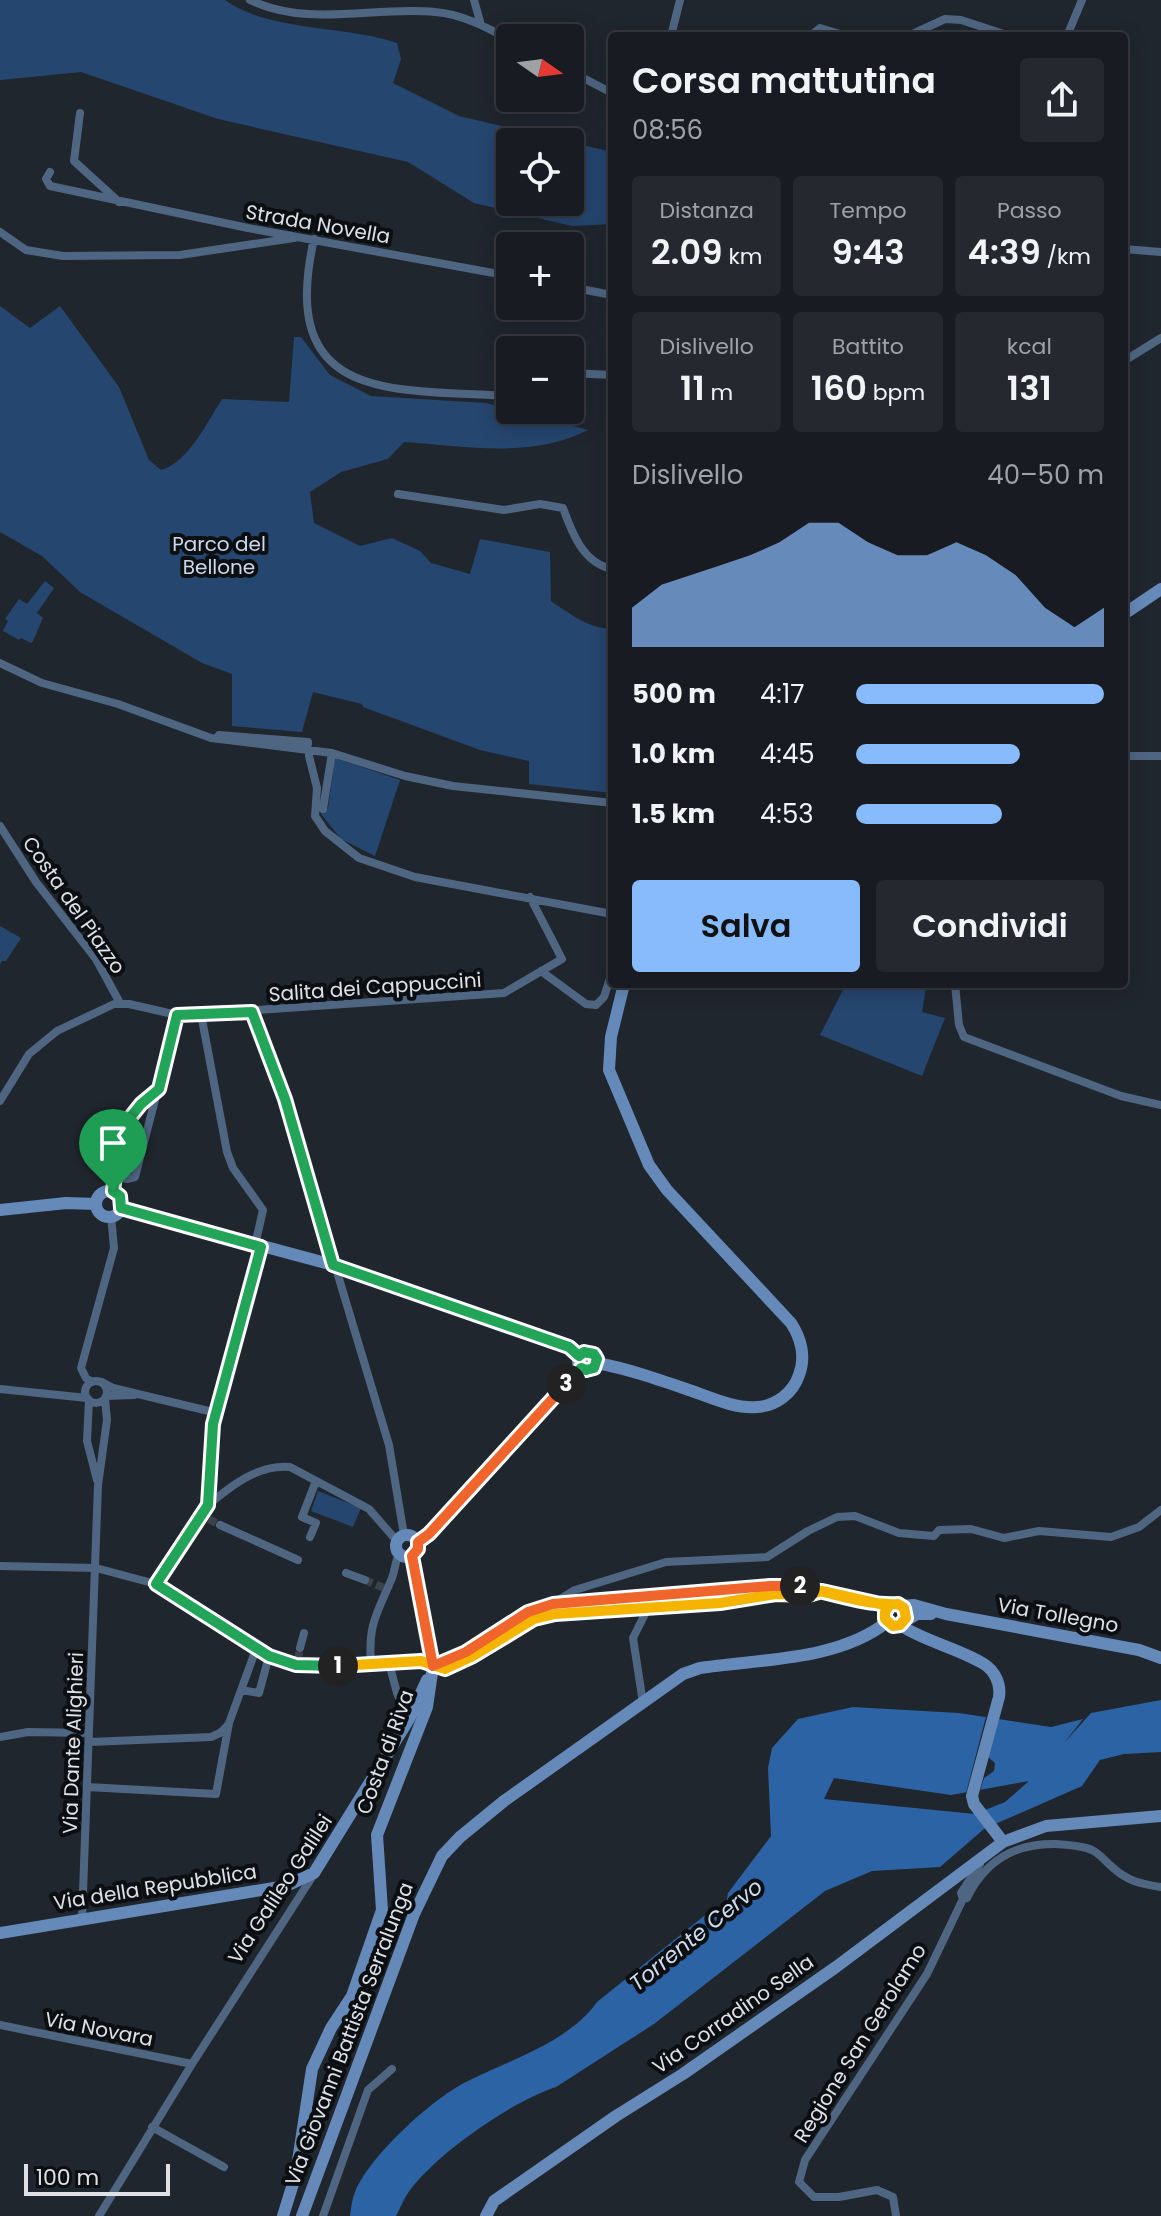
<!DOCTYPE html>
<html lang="it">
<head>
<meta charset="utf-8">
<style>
  body { margin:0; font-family:Poppins,sans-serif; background:#25292f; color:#f1f3f6; height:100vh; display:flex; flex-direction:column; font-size:30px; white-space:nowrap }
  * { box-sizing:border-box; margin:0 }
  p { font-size:26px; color:#9fa1a5 }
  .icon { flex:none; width:44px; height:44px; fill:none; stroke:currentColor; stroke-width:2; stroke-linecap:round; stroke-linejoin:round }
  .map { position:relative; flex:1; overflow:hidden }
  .sheet { position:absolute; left:608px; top:32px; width:520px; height:956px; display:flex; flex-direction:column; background:#181c22; border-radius:8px; box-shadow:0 4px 20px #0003,0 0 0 2px #363a40 }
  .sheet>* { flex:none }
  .needle { width:52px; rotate:104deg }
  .fabs { position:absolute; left:496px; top:24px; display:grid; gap:16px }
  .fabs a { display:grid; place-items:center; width:88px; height:88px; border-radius:8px; background:#181c22; box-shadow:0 4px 20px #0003,0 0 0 2px #363a40; font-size:40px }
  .scale { position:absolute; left:24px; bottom:20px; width:146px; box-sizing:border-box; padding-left:8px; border:4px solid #dee2e7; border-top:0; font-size:22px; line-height:28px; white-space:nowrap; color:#dee2e7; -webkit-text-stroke:6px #0c0f12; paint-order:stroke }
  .pin { position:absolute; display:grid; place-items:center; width:68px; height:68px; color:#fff; margin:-82px -34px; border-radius:50% 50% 50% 0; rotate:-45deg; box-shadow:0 0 8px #0007 }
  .pin .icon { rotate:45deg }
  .km { position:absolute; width:40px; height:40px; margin:-20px; border-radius:50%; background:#222; color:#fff; font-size:22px; line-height:40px; text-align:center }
  .round { display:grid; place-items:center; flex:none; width:84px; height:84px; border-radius:8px; background:#25292f }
  .head { display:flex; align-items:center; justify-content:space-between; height:136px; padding:0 24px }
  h1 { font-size:36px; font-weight:600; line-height:60px }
  .metrics { display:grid; grid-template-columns:repeat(3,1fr); gap:12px; height:136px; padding:8px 24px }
  .metrics div { display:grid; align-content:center; border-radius:8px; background:#25292f; text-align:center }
  .metrics b { font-size:34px; font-weight:600 }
  .metrics small { font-size:22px; font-weight:400 }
  .metrics p { font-size:22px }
  .chart { height:224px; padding:16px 24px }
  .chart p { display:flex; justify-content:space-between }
  .chart svg { width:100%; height:144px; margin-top:8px; fill:#87bbfc; opacity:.7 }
  .primary-button { display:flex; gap:16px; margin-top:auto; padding:16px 24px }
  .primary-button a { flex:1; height:92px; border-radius:8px; background:#87bbfc; color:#111; font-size:32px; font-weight:600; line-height:92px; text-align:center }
  .primary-button a+a { background:#25292f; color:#f1f3f6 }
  ul { padding:0 24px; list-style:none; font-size:26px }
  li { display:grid; grid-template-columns:128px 96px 1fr; align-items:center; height:60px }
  li i { height:20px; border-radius:10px; background:#87bbfc }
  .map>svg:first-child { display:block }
  .green { fill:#25466f; fill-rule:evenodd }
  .water { fill:#2c63a5; fill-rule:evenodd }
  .pier { fill:#20262e }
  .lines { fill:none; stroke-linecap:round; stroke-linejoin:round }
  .street-tunnel { stroke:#3c424a; stroke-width:8; stroke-dasharray:8 4; stroke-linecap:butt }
  .street { stroke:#4f6683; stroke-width:8 }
  .secondary { stroke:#658ab9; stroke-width:12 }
  .split-1-casing { stroke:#fff; stroke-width:16 }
  .split-2-casing { stroke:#fff; stroke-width:16 }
  .split-3-casing { stroke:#fff; stroke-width:16 }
  .split-4-casing { stroke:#fff; stroke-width:16 }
  .split-1 { stroke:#22a559; stroke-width:10 }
  .split-2 { stroke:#f5b400; stroke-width:10 }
  .split-3 { stroke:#f0652b; stroke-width:10 }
  .split-4 { stroke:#22a559; stroke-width:10 }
  .labels { text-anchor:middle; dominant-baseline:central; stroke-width:8; stroke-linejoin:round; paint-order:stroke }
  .street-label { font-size:20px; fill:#dee2e7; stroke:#0c0f12 }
  .park-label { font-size:20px; fill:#cbd9ec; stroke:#0c0f12 }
  .water-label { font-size:22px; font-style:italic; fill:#cfddf0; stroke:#0c0f12 }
</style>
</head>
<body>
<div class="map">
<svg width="1161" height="2216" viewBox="0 0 1161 2216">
  <rect width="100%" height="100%" fill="#20262e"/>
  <!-- green -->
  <path class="green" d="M0 0H225C269 32 345 25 397 43L401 59 393 83 459 116 612 152V224L572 226 474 203 408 162 218 119 81 72 0 80ZM510 142H570V202H510Z
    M0 306 30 328 60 306 119 387 149 460 161 470C189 462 207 422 222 399L289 402 294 337H301L330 375 371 396 486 403 588 430C531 459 465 446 404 442L388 459 341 472 310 492 314 523 360 546 392 538 420 551 431 563 470 574 480 539 550 552 551 601C570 614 588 628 612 629V793L529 784V761L480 750 363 707 362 704 313 692 302 732 232 726V674L202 663 80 592 42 556 0 532Z
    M45 581 54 588 37 613 43 618 33 641 31 643 21 638 19 640 3 631 8 621 5 619 19 599 27 604Z
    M335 758 400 780 375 856 341 839 321 814 328 808Z
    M0 926 21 938 6 961H2L0 965Z
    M846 984H916L926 988 922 1012 945 1018 922 1076 820 1035Z
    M318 1491 361 1508 353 1527 311 1511Z"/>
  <!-- water -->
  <path class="water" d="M1161 1700V1752L1124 1754 1100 1760 1082 1786 984 1829 940 1867 872 1871 825 1891 654 2024 556 2087C512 2101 433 2156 408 2193 403 2200 400 2209 396 2216H350C351 2208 352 2199 355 2192 370 2156 428 2103 462 2084 507 2060 566 2045 597 2002L709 1912 725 1910 728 1893 771 1836 768 1768 772 1748 798 1719 853 1707 959 1713 1051 1727 1083 1719 1064 1743 1091 1713ZM834 1778 951 1795 1029 1781 1005 1802 975 1814 824 1799Z"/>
  <!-- pier -->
  <path class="pier" d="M987 1713 1000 1715 988 1757 995 1763 994 1771 984 1778 979 1794 965 1797Z"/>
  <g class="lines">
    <!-- street-tunnel -->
    <path class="street-tunnel" d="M209 1519 220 1525
      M365 1580 384 1588
      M298 1660 300 1648"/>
    <!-- street -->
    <path class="street" d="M250 0C309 28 373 6 435 12 462 14 486 27 510 40
      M474 0 481 25
      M671 36 680 0
      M810 36 820 28 847 36
      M908 36 945 19 961 20 1010 36
      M1067 36 1082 0
      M570 71 612 93
      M80 113 74 161 119 202
      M50 172 46 179 50 186 248 228 510 276
      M0 232 26 250 63 256 180 255 294 238
      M314 239C277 403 391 389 510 396
      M1124 249 1161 252
      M570 287 612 295
      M1124 361 1161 338
      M570 373 612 375
      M398 494 504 510 540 504 563 508C572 533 583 563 612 569
      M0 663 42 683 118 704 211 738 332 753 405 776 453 786 612 803
      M219 735 308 742V744
      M309 756 317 788 315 816 325 831 359 858 415 877 612 914
      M1124 756H1161
      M323 809 332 753
      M0 826 36 882 96 959 120 1003
      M541 971 586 1004 596 1005 604 997 612 972
      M955 984 959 1025 964 1037 1121 1096 1161 1105
      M252 1012 285 1099 389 1445 404 1535
      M201 1014 227 1152 233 1168 263 1210 255 1245
      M0 1101 29 1054 57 1031 114 1004H129L177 1015 201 1014 504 993 562 959 530 897
      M117 1177 127 1179 135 1177 177 1015
      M113 1191C125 1144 117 1123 158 1090
      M85 1392a11 11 0 1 1 22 0a11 11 0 1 1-22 0Z
      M92 1382 86 1378 81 1368 114 1248 111 1216
      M102 1382 113 1388 217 1413
      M0 1389 87 1398
      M106 1396 134 1395
      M89 1400 87 1441 97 1480
      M208 1505C231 1486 258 1464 290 1467L369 1509 397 1541
      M220 1525 298 1560
      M310 1537 316 1523 302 1517 316 1481
      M0 1566 96 1568 156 1584 256 1649 296 1665 327 1667 421 1661 445 1669C481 1652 516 1622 555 1614L720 1603 776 1594 808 1595 818 1592
      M346 1573 365 1580
      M156 1584 208 1505 213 1424 261 1247
      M557 1601 575 1590 666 1562 767 1557 808 1531 837 1517 855 1516 899 1533 934 1536 939 1530 971 1529 1004 1538 1039 1531 1111 1537 1139 1527 1161 1510
      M300 1648 304 1633
      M389 1663 397 1693 409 1719
      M371 1664C368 1623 377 1614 392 1578 395 1570 395 1562 399 1554
      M241 1690 259 1693 269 1656
      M643 1703 633 1638 649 1606
      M0 1737 28 1732 89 1733
      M89 1742 211 1737 220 1733 228 1725
      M87 1787 216 1794 229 1723 256 1649
      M980 1864 961 1893 963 1899 967 1898C985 1861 1015 1843 1056 1844 1068 1845 1081 1845 1092 1850 1100 1854 1105 1861 1111 1866 1127 1881 1140 1884 1161 1887
      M82 1919 98 1485 107 1420 105 1399
      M0 2025 192 2064
      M152 2127 224 2167
      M99 2216 192 2064 314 1874
      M323 2216 368 2090 392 2069
      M896 2216 893 2197 877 2190 839 2197H814L799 2182 805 2160 927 1974 963 1899"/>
    <!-- secondary -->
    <path class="secondary" d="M1124 614 1161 589
      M96 1204a13 13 0 1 1 26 0a13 13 0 1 1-26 0Z
      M121 1208 333 1265 569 1347 579 1356
      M0 1210 66 1203 96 1204
      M578 1361a9 9 0 1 1 18 0a9 9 0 1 1-18 0Z
      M597 1363C629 1369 660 1380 692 1391 712 1398 735 1409 757 1407 776 1406 793 1393 799 1375 806 1357 801 1338 791 1323L667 1190 649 1165 609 1070 611 1037 624 984
      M396 1546a11 11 0 1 1 22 0a11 11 0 1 1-22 0Z
      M418 1542 429 1534 581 1368
      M901 1606 914 1605 946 1614 1139 1650 1161 1658
      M905 1621 917 1614H931
      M900 1625C926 1642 958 1648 984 1664 995 1671 1001 1684 999 1697L972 1796 974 1804 1003 1842
      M433 1666 466 1652 528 1612 553 1604 797 1586 889 1606
      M0 1933 286 1886 314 1873 409 1719 427 1680
      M283 2216 296 2174 312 2069 331 2028 352 1996 382 1910 377 1835 427 1707 433 1666 412 1556
      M302 2216 414 1914 442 1856 460 1837 504 1801 683 1674 700 1668C759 1659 838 1661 887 1622
      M486 2216 494 2201 616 2116 683 2074 836 1967 1003 1842 1046 1826 1161 1816"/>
  </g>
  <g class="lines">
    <!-- split-1 casing -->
    <g class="split-1-casing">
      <path id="split-1" d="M113 1191 120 1196 121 1208 261 1247 213 1424 208 1505 156 1584 269 1656 296 1665 338 1666"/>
    </g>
    <!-- split-2 casing -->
    <g class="split-2-casing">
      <path id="split-2" d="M338 1666 421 1661 445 1669 473 1656 534 1619 555 1614 720 1603 776 1594 808 1595 822 1591 889 1606 885 1612V1619L893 1626 900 1625 906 1618 904 1608 898 1604C870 1606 829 1593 800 1586"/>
    </g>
    <!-- split-3 casing -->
    <g class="split-3-casing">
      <path id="split-3" d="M566 1384 429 1534 418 1542V1549L412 1556 433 1666 466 1652 528 1612 553 1604 770 1586H800"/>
    </g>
    <!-- split-4 casing -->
    <g class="split-4-casing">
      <path id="split-4" d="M113 1191 116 1169 129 1119 141 1104 159 1089 177 1015 252 1012 285 1099 333 1265 569 1347 579 1356 584 1352 594 1354 597 1359 594 1368 586 1370 581 1368 566 1384"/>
    </g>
    <!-- split-1 -->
    <use href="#split-1" class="split-1"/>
    <!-- split-2 -->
    <use href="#split-2" class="split-2"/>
    <!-- split-3 -->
    <use href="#split-3" class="split-3"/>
    <!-- split-4 -->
    <use href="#split-4" class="split-4"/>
  </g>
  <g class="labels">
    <!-- street labels -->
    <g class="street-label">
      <text transform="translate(318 224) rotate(10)">Strada Novella</text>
      <text transform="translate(74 905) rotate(55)">Costa del Piazzo</text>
      <text transform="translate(375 987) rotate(-4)">Salita dei Cappuccini</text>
      <text transform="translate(1058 1615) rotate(10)">Via Tollegno</text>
      <text transform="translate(73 1743) rotate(-88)">Via Dante Alighieri</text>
      <text transform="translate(385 1752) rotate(-70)">Costa di Riva</text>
      <text transform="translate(155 1887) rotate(-9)">Via della Repubblica</text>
      <text transform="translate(280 1889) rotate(-57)">Via Galileo Galilei</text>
      <text transform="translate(733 2014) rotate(-35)">Via Corradino Sella</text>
      <text transform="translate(99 2029) rotate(11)">Via Novara</text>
      <text transform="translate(349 2034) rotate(-69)">Via Giovanni Battista Serralunga</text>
      <text transform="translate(860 2043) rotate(-58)">Regione San Gerolamo</text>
    </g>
    <!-- park labels -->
    <g class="park-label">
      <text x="219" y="544">Parco del<tspan x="219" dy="23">Bellone</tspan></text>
    </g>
    <!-- water labels -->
    <g class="water-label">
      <text transform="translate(696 1935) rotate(-39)">Torrente Cervo</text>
    </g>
  </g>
</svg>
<div class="fabs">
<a><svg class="needle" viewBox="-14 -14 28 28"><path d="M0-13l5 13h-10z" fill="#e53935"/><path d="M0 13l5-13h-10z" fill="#9fa1a5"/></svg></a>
<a><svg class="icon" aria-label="locate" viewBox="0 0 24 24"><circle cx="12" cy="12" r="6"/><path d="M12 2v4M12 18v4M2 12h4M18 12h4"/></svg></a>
<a>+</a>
<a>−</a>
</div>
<div class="scale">100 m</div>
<div class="pin" style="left:113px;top:1191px;background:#1e9e55"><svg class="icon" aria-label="arrive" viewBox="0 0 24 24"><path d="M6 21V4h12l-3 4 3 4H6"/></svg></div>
<b class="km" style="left:338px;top:1666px">1</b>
<b class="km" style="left:800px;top:1586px">2</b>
<b class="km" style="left:566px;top:1384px">3</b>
<section class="sheet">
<div class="head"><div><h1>Corsa mattutina</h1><p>08:56</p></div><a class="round"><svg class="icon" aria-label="share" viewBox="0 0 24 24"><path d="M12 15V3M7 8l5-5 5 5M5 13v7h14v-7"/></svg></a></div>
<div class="metrics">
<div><p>Distanza</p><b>2.09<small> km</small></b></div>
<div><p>Tempo</p><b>9:43</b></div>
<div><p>Passo</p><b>4:39<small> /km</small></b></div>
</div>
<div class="metrics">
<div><p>Dislivello</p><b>11<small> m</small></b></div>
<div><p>Battito</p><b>160<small> bpm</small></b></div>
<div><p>kcal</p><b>131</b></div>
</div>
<div class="chart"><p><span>Dislivello</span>40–50 m</p>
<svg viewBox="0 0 160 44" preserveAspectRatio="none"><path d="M0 44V32L10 25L20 22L30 19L40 16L50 12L60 6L70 6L80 12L90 16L100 16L110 12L120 16L130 22L140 32L150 38L160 32V44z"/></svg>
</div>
<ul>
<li><b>500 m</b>4:17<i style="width:100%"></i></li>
<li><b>1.0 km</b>4:45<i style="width:66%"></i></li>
<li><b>1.5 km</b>4:53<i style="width:59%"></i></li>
</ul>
<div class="primary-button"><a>Salva</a><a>Condividi</a></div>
</section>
</div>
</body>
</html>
